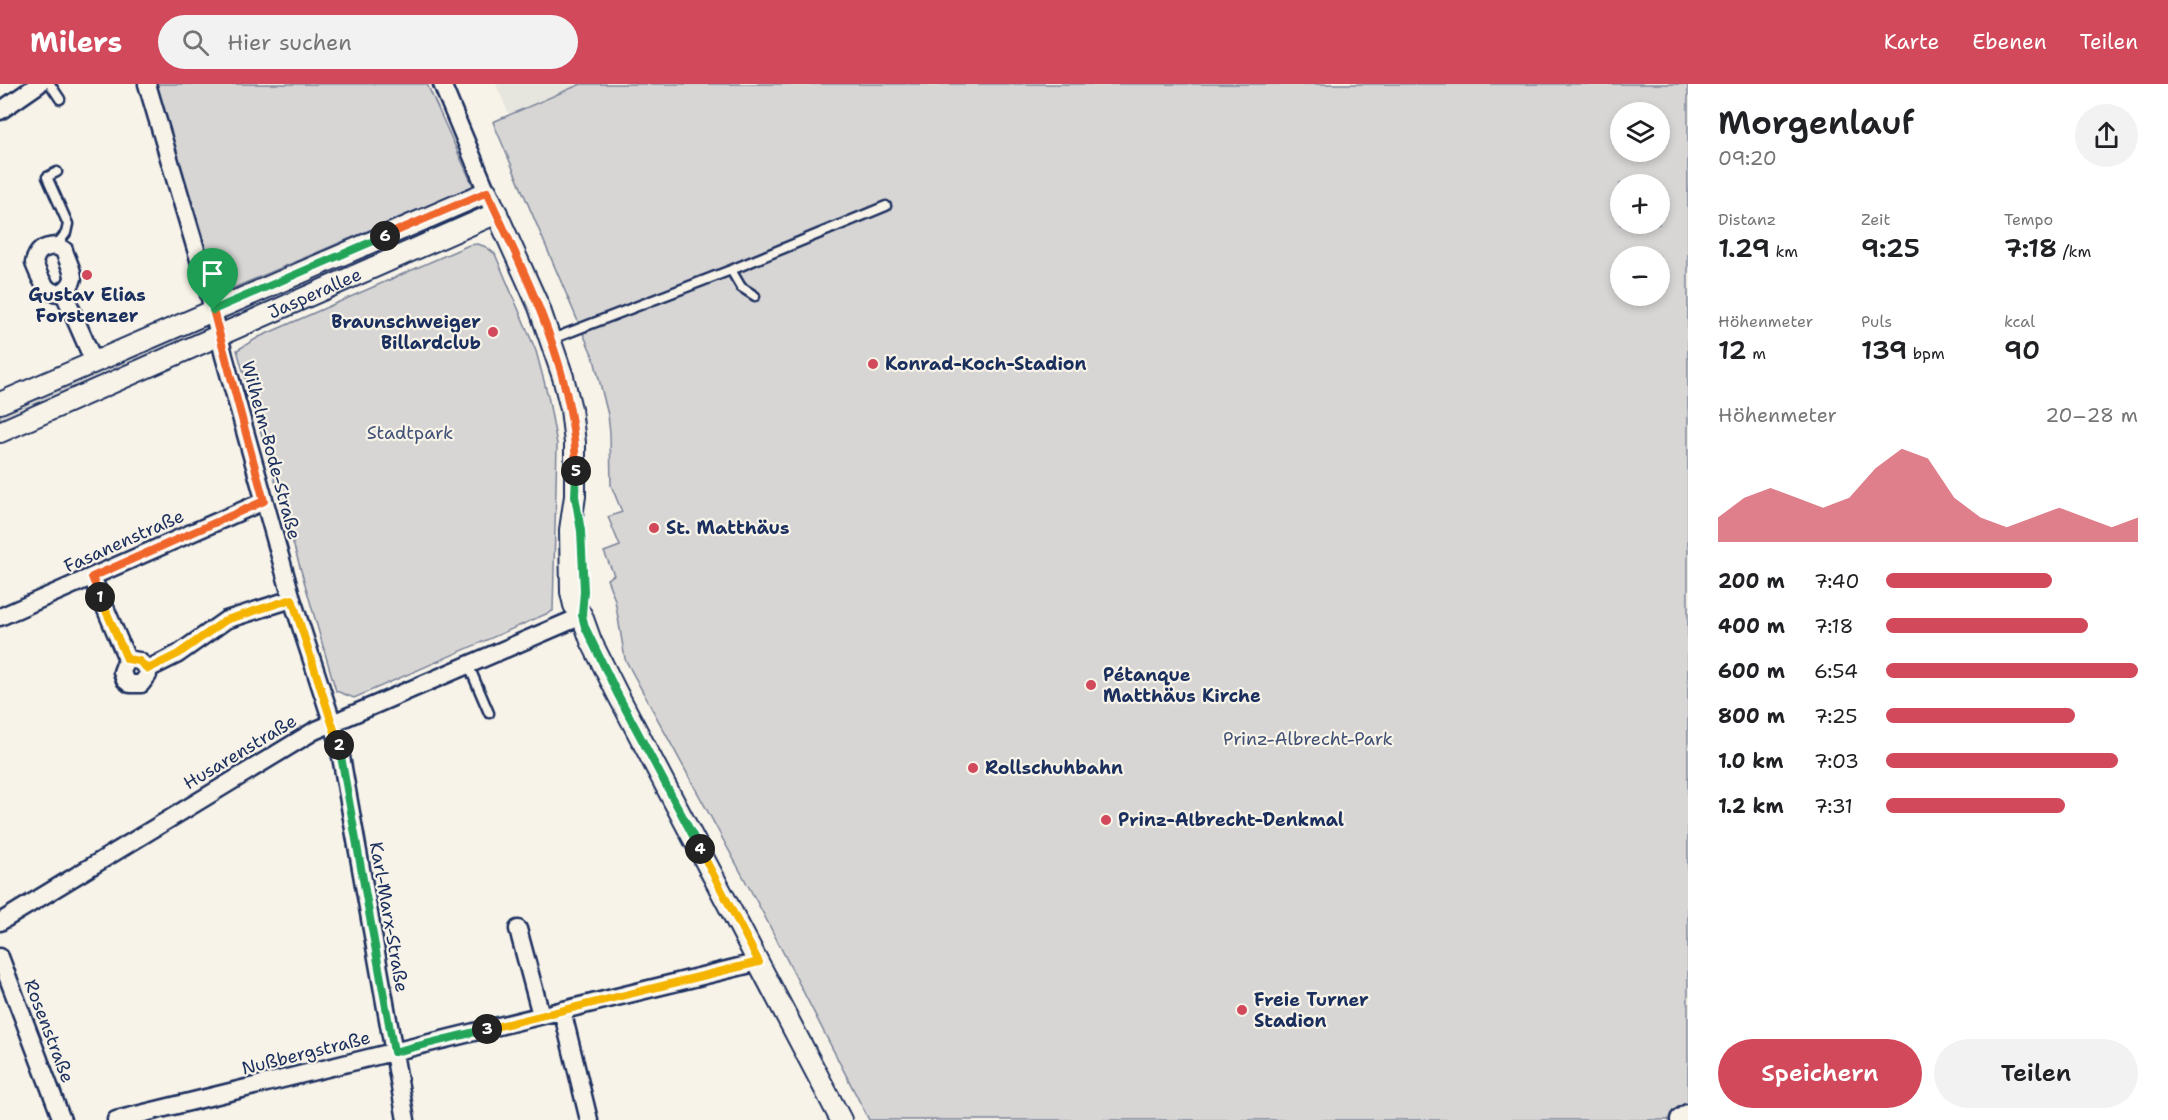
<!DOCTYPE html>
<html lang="de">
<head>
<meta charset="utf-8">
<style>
  body { margin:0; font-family:"Shantell Sans",sans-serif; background:#f2f2f2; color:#202124; height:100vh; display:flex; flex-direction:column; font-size:22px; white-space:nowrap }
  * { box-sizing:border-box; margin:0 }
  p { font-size:20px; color:#757577 }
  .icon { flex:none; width:33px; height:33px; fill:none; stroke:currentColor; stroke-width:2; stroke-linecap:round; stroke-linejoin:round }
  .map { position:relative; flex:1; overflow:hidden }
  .drawer { display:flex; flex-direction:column; background:#fff; width:480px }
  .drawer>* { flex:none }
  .buttons { position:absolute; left:1610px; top:18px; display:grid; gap:12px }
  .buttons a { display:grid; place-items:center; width:60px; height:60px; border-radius:50%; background:#fff; box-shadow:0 3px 9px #0003; font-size:30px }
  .pin { position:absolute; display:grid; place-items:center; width:51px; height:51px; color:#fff; margin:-62px -26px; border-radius:50% 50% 50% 0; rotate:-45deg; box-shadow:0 0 6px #0007 }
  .pin .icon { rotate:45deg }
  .km { position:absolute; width:30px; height:30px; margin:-15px; border-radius:50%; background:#222; color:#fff; font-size:16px; line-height:30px; text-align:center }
  .round { display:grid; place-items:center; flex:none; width:63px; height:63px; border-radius:32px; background:#f2f2f2 }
  .overview { display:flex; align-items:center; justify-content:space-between; height:102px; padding:0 30px }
  h1 { font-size:33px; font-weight:600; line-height:45px }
  .figures { display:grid; grid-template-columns:repeat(3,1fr); gap:9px; height:102px; padding:6px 30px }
  .figures div { display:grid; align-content:center }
  .figures b { font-size:26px; font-weight:600 }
  .figures small { font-size:16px; font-weight:400 }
  .figures p { font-size:16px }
  .chart { height:168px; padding:12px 30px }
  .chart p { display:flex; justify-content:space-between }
  .chart svg { width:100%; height:108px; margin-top:6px; fill:#d1495b; opacity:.7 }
  .primary-button { display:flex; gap:12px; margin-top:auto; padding:12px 30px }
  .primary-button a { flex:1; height:69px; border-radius:36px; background:#d1495b; color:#fff; font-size:24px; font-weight:600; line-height:69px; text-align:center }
  .primary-button a+a { background:#f2f2f2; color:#202124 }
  ul { padding:0 30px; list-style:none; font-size:20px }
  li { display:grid; grid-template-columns:96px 72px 1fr; align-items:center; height:45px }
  li i { height:15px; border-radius:8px; background:#d1495b }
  header { display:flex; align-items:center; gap:36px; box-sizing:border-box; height:84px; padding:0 30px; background:#d1495b; color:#fff }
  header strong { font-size:28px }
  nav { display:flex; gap:33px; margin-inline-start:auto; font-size:21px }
  .search { width:420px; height:54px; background:#f2f2f2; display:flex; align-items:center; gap:15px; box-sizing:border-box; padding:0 21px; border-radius:33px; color:#757577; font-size:22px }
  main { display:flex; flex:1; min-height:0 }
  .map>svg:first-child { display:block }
  .built { fill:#e6e5de }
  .green { fill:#d7d6d4; stroke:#798299; stroke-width:1.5; fill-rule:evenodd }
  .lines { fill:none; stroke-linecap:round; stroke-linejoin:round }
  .service-casing { stroke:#1b2f5e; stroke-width:13 }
  .minor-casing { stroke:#1b2f5e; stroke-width:21 }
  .tertiary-casing { stroke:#1b2f5e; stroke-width:24 }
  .secondary-casing { stroke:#1b2f5e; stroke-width:27 }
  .service { stroke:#f7f3e8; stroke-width:8 }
  .minor { stroke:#f7f3e8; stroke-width:16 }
  .tertiary { stroke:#f7f3e8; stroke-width:20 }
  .secondary { stroke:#f7f3e8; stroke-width:22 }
  .split-1-casing { stroke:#fff; stroke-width:12 }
  .split-2-casing { stroke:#fff; stroke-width:12 }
  .split-3-casing { stroke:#fff; stroke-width:12 }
  .split-4-casing { stroke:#fff; stroke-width:12 }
  .split-5-casing { stroke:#fff; stroke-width:12 }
  .split-6-casing { stroke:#fff; stroke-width:12 }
  .split-7-casing { stroke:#fff; stroke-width:12 }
  .split-1 { stroke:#f0652b; stroke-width:8 }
  .split-2 { stroke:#f5b400; stroke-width:8 }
  .split-3 { stroke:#22a559; stroke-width:8 }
  .split-4 { stroke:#f5b400; stroke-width:8 }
  .split-5 { stroke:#22a559; stroke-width:8 }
  .split-6 { stroke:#f0652b; stroke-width:8 }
  .split-7 { stroke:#22a559; stroke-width:8 }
  .poi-dot { fill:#d1495b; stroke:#f7f3e8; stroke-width:2 }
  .labels { text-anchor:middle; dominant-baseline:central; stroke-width:4.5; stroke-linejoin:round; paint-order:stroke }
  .street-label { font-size:18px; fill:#1b2f5e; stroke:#f7f3e8 }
  .poi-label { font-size:18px; font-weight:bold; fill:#1b2f5e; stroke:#f7f3e8; text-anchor:start }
  .park-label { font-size:18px; fill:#415076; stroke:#f7f3e8 }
</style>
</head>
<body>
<header>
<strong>Milers</strong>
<div class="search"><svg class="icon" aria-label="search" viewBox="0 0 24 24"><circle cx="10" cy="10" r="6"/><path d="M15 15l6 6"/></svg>Hier suchen</div>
<nav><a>Karte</a><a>Ebenen</a><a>Teilen</a></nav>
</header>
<main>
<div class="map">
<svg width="1688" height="1036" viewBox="0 0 1688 1036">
  <rect width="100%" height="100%" fill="#f7f3e8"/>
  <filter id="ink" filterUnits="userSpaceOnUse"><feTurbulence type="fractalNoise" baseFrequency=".0167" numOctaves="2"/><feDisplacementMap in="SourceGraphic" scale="12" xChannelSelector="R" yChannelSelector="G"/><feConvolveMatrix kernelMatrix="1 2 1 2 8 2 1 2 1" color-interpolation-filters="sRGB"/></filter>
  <g filter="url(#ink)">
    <!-- built -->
    <path class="built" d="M496 0H581L509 31Z"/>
    <!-- green -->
    <path class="green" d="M154 0H427L473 102 217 211Z
      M581 0H1688V1036H869L764 831 625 575 615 516 607 495 614 491 604 468 620 462 608 433 622 428 611 401 610 349 608 331 594 275 493 38ZM1620 28H1659V68H1620ZM1620 100H1659V140H1620ZM1620 172H1659V212H1620Z
      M469 121 475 132 225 241 222 230Z
      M478 160 486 163 495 170 536 267 548 312 557 360 553 527 354 614 336 607 237 266 259 253 469 161Z
      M203 235 208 251 0 342V324Z"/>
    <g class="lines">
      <!-- service casing -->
      <g class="service-casing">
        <path id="service" d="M50 0 60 15
          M56 162 66 149 68 140 47 93 57 88
          M731 186 741 203 755 212
          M552 255 731 186 886 122
          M468 580 489 629"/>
      </g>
      <!-- minor casing -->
      <g class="minor-casing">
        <path id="minor" d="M147 0 208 206 224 272 292 515 338 656 406 1036
          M442 0 487 108
          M0 27 39 0
          M56 162 64 166C66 174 73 186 73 194 72 199 69 203 65 206 47 217 39 191 34 179 37 166 43 163 56 162Z
          M63 207 94 278
          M92 493 127 575 139 577 148 585 178 570 226 536 292 515
          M0 533 264 417
          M127 575 122 588 125 596 130 600H141L148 591V585
          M0 838 314 647 582 532
          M518 845 541 931
          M0 873 62 1036
          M562 926 589 1036
          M116 1036 759 878"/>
      </g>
      <!-- tertiary casing -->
      <g class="tertiary-casing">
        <g id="tertiary">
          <path d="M0 319 487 108 539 223 563 293 571 325 575 359V412L570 446 571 508 574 521 582 532 591 557 617 609 841 1036"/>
          <path id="s1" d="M0 348 497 129"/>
        </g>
      </g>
      <!-- secondary casing -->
      <g class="secondary-casing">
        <path id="secondary" d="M1682 1036 1688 1032"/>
      </g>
      <!-- service -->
      <use href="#service" class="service"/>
      <!-- minor -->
      <use href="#minor" class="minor"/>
      <!-- tertiary -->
      <use href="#tertiary" class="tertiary"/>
      <!-- secondary -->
      <use href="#secondary" class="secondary"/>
    </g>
  </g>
  <g class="lines" filter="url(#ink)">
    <!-- split-1 casing -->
    <g class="split-1-casing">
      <path id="split-1" d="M100 513 92 493 264 417 213 226"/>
    </g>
    <!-- split-2 casing -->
    <g class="split-2-casing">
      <path id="split-2" d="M100 513 127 575 139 577 148 585 178 570 226 536 292 515 339 661"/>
    </g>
    <!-- split-3 casing -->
    <g class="split-3-casing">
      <path id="split-3" d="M339 661 394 968 487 945"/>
    </g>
    <!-- split-4 casing -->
    <g class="split-4-casing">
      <path id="split-4" d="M487 945 759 878 700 765"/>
    </g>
    <!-- split-5 casing -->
    <g class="split-5-casing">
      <path id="split-5" d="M576 387 575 412 581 447 584 507 582 531 585 543 617 609 700 765"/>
    </g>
    <!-- split-6 casing -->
    <g class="split-6-casing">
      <path id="split-6" d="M385 152 487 108C528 198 575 286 576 387"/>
    </g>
    <!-- split-7 casing -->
    <g class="split-7-casing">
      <path id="split-7" d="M213 226 385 152"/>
    </g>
    <!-- split-1 -->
    <use href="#split-1" class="split-1"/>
    <!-- split-2 -->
    <use href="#split-2" class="split-2"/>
    <!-- split-3 -->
    <use href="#split-3" class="split-3"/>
    <!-- split-4 -->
    <use href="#split-4" class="split-4"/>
    <!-- split-5 -->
    <use href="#split-5" class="split-5"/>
    <!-- split-6 -->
    <use href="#split-6" class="split-6"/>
    <!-- split-7 -->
    <use href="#split-7" class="split-7"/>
  </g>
  <!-- markers -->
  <g class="poi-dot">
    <circle cx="87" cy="191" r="6"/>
    <circle cx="493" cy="248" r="6"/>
    <circle cx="873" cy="280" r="6"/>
    <circle cx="654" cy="444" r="6"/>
    <circle cx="1091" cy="601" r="6"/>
    <circle cx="973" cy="684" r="6"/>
    <circle cx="1106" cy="736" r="6"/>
    <circle cx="1242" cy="926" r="6"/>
  </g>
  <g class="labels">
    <!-- street labels -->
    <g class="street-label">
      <text stroke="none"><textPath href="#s1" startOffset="344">Jasperallee</textPath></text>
      <text transform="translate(271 366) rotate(75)">Wilhelm-Bode-Straße</text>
      <text transform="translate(124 457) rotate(-24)">Fasanenstraße</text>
      <text transform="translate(240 668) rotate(-31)">Husarenstraße</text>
      <text transform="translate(389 833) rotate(80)">Karl-Marx-Straße</text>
      <text transform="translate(49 947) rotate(69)">Rosenstraße</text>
      <text transform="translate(306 969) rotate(-14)">Nußbergstraße</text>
    </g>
    <!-- poi labels -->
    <g class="poi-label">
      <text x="87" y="211" text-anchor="middle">Gustav Elias<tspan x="87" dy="21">Forstenzer</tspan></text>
      <text x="481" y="238" text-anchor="end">Braunschweiger<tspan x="481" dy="21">Billardclub</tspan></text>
      <text x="885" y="280">Konrad-Koch-Stadion</text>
      <text x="666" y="444">St. Matthäus</text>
      <text x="1103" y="591">Pétanque<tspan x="1103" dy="21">Matthäus Kirche</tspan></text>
      <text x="985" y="684">Rollschuhbahn</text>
      <text x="1118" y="736">Prinz-Albrecht-Denkmal</text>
      <text x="1254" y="916">Freie Turner<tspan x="1254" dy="21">Stadion</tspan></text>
    </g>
    <!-- park labels -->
    <g class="park-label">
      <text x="410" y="349">Stadtpark</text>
      <text x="1308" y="655">Prinz-Albrecht-Park</text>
    </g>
  </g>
</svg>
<div class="buttons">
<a><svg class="icon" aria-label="layers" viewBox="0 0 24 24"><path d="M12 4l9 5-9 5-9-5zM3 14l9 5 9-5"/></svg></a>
<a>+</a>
<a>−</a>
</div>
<div class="pin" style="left:213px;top:226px;background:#1e9e55"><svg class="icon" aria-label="arrive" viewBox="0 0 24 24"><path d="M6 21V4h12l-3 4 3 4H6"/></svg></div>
<b class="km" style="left:100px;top:513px">1</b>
<b class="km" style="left:339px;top:661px">2</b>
<b class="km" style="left:487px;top:945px">3</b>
<b class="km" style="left:700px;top:765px">4</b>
<b class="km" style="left:576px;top:387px">5</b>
<b class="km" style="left:385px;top:152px">6</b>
</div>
<section class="drawer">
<div class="overview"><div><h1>Morgenlauf</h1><p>09:20</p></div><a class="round"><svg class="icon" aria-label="share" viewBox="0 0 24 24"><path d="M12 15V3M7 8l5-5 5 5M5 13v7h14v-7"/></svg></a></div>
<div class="figures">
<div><p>Distanz</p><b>1.29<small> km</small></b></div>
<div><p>Zeit</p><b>9:25</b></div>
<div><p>Tempo</p><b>7:18<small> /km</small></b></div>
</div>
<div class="figures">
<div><p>Höhenmeter</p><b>12<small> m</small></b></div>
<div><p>Puls</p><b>139<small> bpm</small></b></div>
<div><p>kcal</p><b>90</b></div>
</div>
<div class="chart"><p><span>Höhenmeter</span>20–28 m</p>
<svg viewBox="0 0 160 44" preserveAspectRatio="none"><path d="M0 44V34L10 26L20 22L30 26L40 30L50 26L60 14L70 6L80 10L90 26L100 34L110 38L120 34L130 30L140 34L150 38L160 34V44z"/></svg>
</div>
<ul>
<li><b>200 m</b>7:40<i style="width:66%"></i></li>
<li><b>400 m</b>7:18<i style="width:80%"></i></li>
<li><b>600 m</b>6:54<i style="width:100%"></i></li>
<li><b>800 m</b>7:25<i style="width:75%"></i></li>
<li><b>1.0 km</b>7:03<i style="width:92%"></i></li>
<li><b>1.2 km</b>7:31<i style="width:71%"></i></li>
</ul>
<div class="primary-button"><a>Speichern</a><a>Teilen</a></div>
</section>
</main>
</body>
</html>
